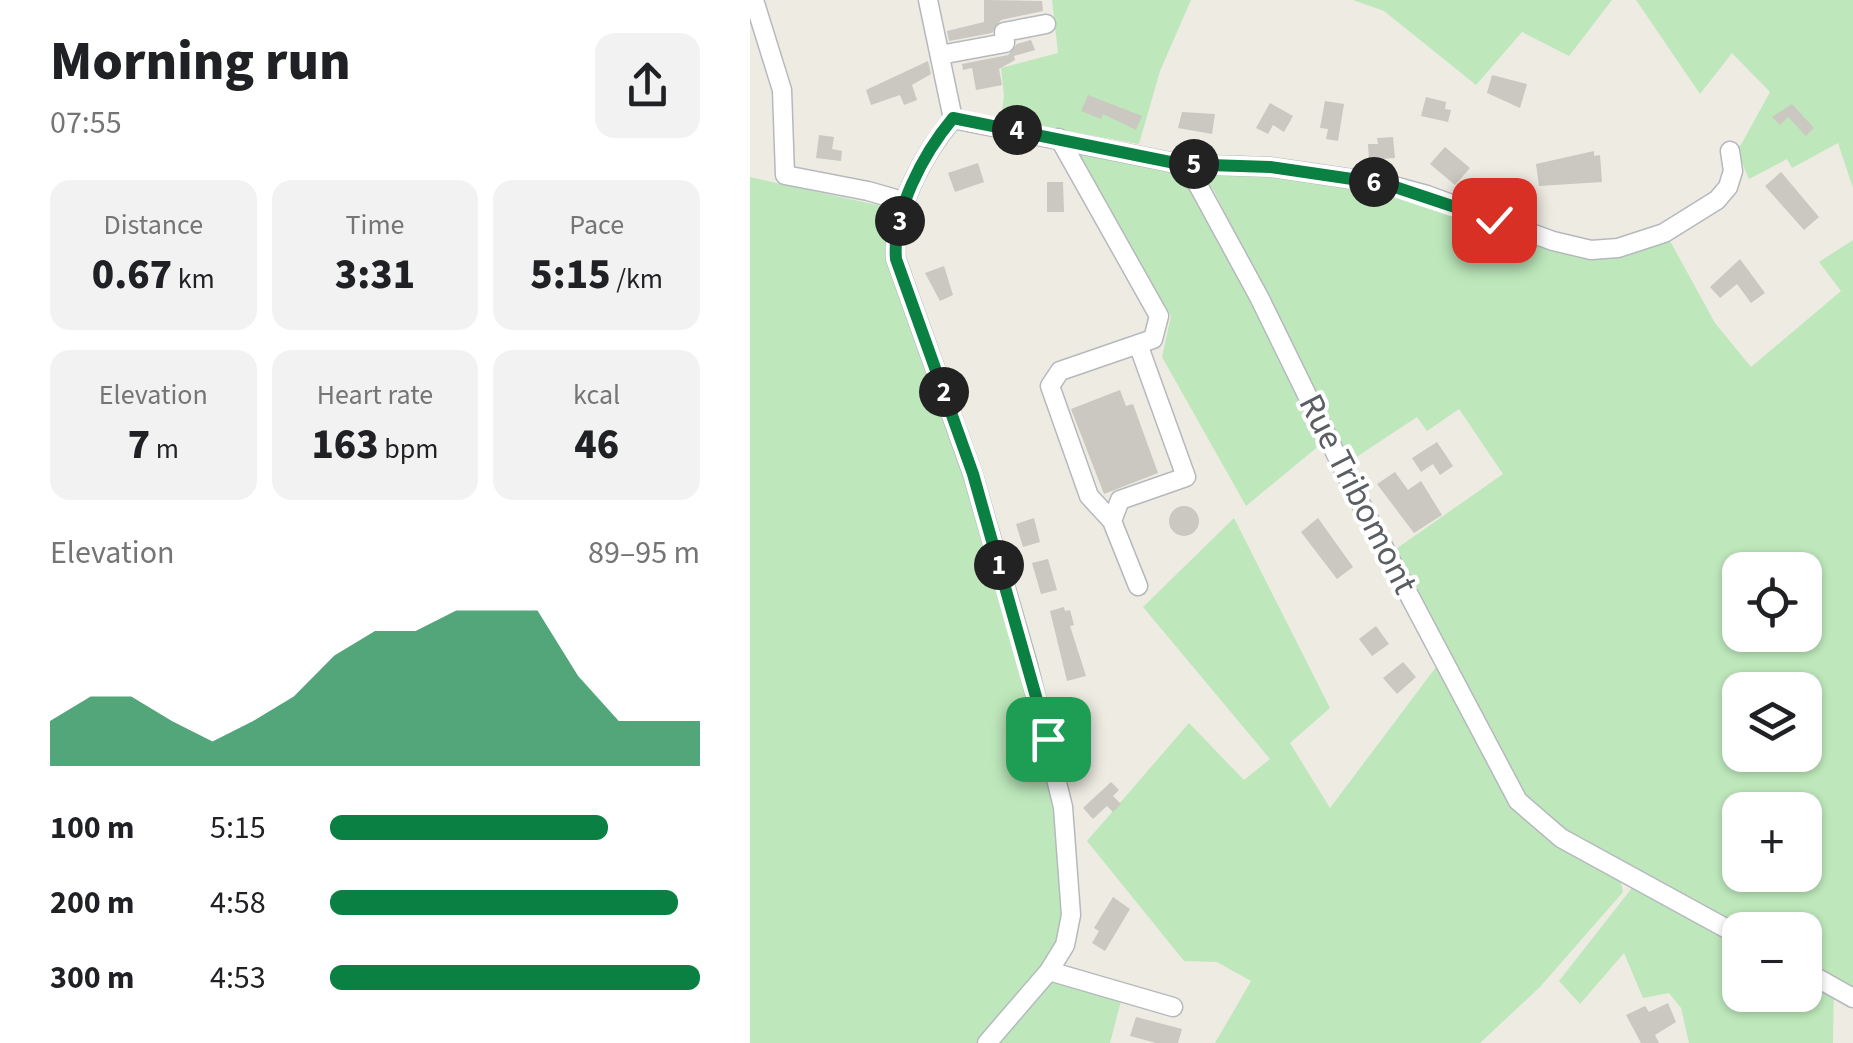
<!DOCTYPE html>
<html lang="en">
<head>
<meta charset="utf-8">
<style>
  body { margin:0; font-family:"Source Sans 3",sans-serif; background:#f2f2f2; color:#202124; height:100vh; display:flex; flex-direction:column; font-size:38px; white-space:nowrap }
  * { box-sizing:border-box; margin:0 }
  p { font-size:32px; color:#757577 }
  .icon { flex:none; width:55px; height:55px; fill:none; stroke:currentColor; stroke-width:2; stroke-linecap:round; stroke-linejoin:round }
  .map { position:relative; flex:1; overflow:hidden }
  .details { display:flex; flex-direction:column; background:#fff; width:750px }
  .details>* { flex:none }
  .controls { position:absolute; left:972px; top:552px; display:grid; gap:20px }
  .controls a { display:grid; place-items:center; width:100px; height:100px; border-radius:20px; background:#fff; box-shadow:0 2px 8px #0004; font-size:50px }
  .pin { position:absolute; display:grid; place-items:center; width:85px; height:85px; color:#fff; margin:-42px; border-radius:20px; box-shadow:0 5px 15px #0006 }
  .km { position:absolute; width:50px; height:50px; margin:-25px; border-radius:50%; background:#222; color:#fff; font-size:28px; line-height:50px; text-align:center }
  .round { display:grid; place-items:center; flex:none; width:105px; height:105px; border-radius:20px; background:#f2f2f2 }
  .summary { display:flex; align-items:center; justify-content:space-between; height:170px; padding:0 50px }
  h1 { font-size:55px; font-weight:800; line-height:75px }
  .figures { display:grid; grid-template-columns:repeat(3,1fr); gap:15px; height:170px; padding:10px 50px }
  .figures div { display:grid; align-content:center; border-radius:20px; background:#f2f2f2; text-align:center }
  .figures b { font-size:42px; font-weight:800 }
  .figures small { font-size:28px; font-weight:400 }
  .figures p { font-size:28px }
  .chart { height:280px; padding:20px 50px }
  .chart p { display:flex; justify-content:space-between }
  .chart svg { width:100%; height:180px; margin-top:10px; fill:#0b8043; opacity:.7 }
  ul { padding:0 50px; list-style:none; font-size:32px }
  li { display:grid; grid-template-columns:160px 120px 1fr; align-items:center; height:75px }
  li i { height:25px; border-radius:12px; background:#0b8043 }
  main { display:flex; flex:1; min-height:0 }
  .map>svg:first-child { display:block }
  .green { fill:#bee8bc; fill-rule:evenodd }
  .building { fill:#cbc7c1 }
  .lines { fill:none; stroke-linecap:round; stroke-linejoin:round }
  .minor-casing { stroke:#b5b9bd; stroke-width:21 }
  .minor { stroke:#fff; stroke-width:18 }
  .route-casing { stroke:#fff; stroke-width:20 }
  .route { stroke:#0b8043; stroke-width:12 }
  .labels { text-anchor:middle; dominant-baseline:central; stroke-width:8; stroke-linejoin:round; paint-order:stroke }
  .street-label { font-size:35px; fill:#5a5f64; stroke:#fff }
</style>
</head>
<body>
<main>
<section class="details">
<div class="summary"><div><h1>Morning run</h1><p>07:55</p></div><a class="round"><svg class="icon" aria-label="share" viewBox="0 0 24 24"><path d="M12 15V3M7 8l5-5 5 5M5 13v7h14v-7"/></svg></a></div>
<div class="figures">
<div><p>Distance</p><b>0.67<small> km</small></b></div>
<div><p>Time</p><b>3:31</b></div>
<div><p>Pace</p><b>5:15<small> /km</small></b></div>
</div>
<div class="figures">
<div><p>Elevation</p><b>7<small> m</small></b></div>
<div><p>Heart rate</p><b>163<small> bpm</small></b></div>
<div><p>kcal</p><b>46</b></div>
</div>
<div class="chart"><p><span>Elevation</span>89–95 m</p>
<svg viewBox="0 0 160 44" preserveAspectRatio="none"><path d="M0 44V33L10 27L20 27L30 33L40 38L50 33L60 27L70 17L80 11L90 11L100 6L110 6L120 6L130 22L140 33L150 33L160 33V44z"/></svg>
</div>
<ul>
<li><b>100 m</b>5:15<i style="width:75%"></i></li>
<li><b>200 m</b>4:58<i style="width:94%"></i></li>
<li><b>300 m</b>4:53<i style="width:100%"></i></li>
</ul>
</section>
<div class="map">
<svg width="1103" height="1043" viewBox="0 0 1103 1043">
  <rect width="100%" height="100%" fill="#eeebe2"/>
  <!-- green -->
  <path class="green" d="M302 0H441L410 71 389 144 251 119 254 96 251 68 308 53Z
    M603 0H862L819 56 772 32 726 85 634 11Z
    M886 0H1103V188L1088 143 1042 168 1037 159 999 179 987 152 1020 92 982 53 950 94Z
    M331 148 410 164 444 187 576 440 496 506 412 357 421 316 330 163Z
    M456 168 542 176 646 194 801 246 919 239 965 323 1001 367 1091 291 1069 262 1103 240V989L1084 979 1083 1043H939L931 1008 919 993 893 998 874 953 830 1004 809 981 885 884 807 830 766 787 643 551 753 474 709 409 677 431 667 417 599 462 463 189 450 175ZM990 570H1055V635H990ZM990 690H1055V755H990ZM990 810H1055V875H990ZM990 930H1055V995H990Z
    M0 177 145 209 138 242 142 274 229 520 305 804 314 906 309 940 301 958 229 1043H0Z
    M484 518 580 708 540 743 580 808 689 663 752 792 787 829 870 878 873 892 790 987 730 1043H465L501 981 467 962 434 961 337 841 439 723 494 780 520 759 393 607Z
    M298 980 371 1001 360 1043H244Z"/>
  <!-- building -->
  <path class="building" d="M234 0 292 1 293 11 251 20 242 33 199 41 197 31 234 22Z
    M281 40 285 50 264 56 265 60 249 69 252 85 226 90 222 68 213 70 212 64 258 55 267 44Z
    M178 61 181 74 162 85 167 100 154 105 150 95 121 105 116 90Z
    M742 75 777 84 770 108 737 93Z
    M338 95 392 116 386 130 353 114 351 119 331 111Z
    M676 97 696 102 695 109 701 110 698 122 671 116Z
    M575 101 594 104 588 141 576 139 578 129 570 128Z
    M520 103 543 116 534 132 523 125 518 134 506 128Z
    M1042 104 1064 128 1056 136 1038 117 1030 125 1022 117Z
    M432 112 465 114 462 134 428 128Z
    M69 135 84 137 82 149 92 151 91 161 66 158Z
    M643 137 645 158 619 160 618 144H628L627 138Z
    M695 147 720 168 705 185 680 164Z
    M844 151V156L850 155 852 182 789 186 786 164Z
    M228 163 234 182 205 192 198 173Z
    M1031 172 1069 217 1054 230 1015 186Z
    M297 182H313L314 212H297Z
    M990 259 1015 293 1001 303 987 284 970 298 960 287Z
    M194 266 203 295 190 301 175 273Z
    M370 390 376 406 383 404 408 473 354 494 321 409Z
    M687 442 703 466 690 475 683 464 671 472 662 458Z
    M645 472 658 490 671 481 692 515 664 533 627 484Z
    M419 521a15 15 0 1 1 30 0a15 15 0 1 1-30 0Z
    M284 518 290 542 273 547 266 524Z
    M568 518 603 567 587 579 551 532Z
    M298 559 307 590 291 594 282 563Z
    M314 607 315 611 320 610 324 625 320 626 336 676 317 681 300 611Z
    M626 626 639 644 622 656 609 639Z
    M653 662 666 677 647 694 633 678Z
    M361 782 369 790 363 796 371 804 363 812 357 806 343 819 333 808Z
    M363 897 380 909 355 951 342 943 349 931 344 928Z
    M918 1003 926 1022 905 1035 909 1043H891L876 1015 895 1006 899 1012Z
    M386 1017 432 1029 428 1043H406L380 1036Z"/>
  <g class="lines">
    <!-- minor casing -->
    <g class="minor-casing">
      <path id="minor" d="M4 0 32 90 35 175 118 191 156 202
        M178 0 203 119
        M190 55 255 43 254 32 296 24
        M203 119C173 154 142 212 146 259L223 475 278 665 313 807 321 915 315 945 299 971 237 1043
        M203 119 430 164 520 167 636 184 677 195 803 241 841 250 868 248 914 233 967 200 978 187 983 171 980 151
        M309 138 409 316 403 339 310 371 300 386 339 496 362 521 388 586
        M430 164 448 185 509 297 604 491 768 801 811 838 990 936
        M362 521 370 500 436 477 388 344
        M299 971 423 1007
        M1055 971 1103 998"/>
    </g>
    <!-- minor -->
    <use href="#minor" class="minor"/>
  </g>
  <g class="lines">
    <!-- route casing -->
    <g class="route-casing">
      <path id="route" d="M298 739 223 474 146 259C142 212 173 154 203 118L430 164 520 167 636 184 744 220"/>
    </g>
    <!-- route -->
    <use href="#route" class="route"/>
  </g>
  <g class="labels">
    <!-- street labels -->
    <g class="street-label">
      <text transform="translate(608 494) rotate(63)">Rue Tribomont</text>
    </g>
  </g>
</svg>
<div class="controls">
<a><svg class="icon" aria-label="locate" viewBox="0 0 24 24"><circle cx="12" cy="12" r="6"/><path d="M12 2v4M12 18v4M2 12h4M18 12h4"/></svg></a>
<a><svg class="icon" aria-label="layers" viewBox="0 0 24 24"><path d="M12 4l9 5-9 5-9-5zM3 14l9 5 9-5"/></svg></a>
<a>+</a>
<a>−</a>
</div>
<div class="pin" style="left:298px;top:739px;background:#1e9e55"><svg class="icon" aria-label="arrive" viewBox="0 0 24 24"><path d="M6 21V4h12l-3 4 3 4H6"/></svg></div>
<div class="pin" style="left:744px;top:220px;background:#d93025"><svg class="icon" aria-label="check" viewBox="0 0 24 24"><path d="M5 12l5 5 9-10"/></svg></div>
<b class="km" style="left:249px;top:565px">1</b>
<b class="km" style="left:194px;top:392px">2</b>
<b class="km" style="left:150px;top:221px">3</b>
<b class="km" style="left:267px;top:130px">4</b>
<b class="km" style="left:444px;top:164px">5</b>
<b class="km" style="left:624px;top:182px">6</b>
</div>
</main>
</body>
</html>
